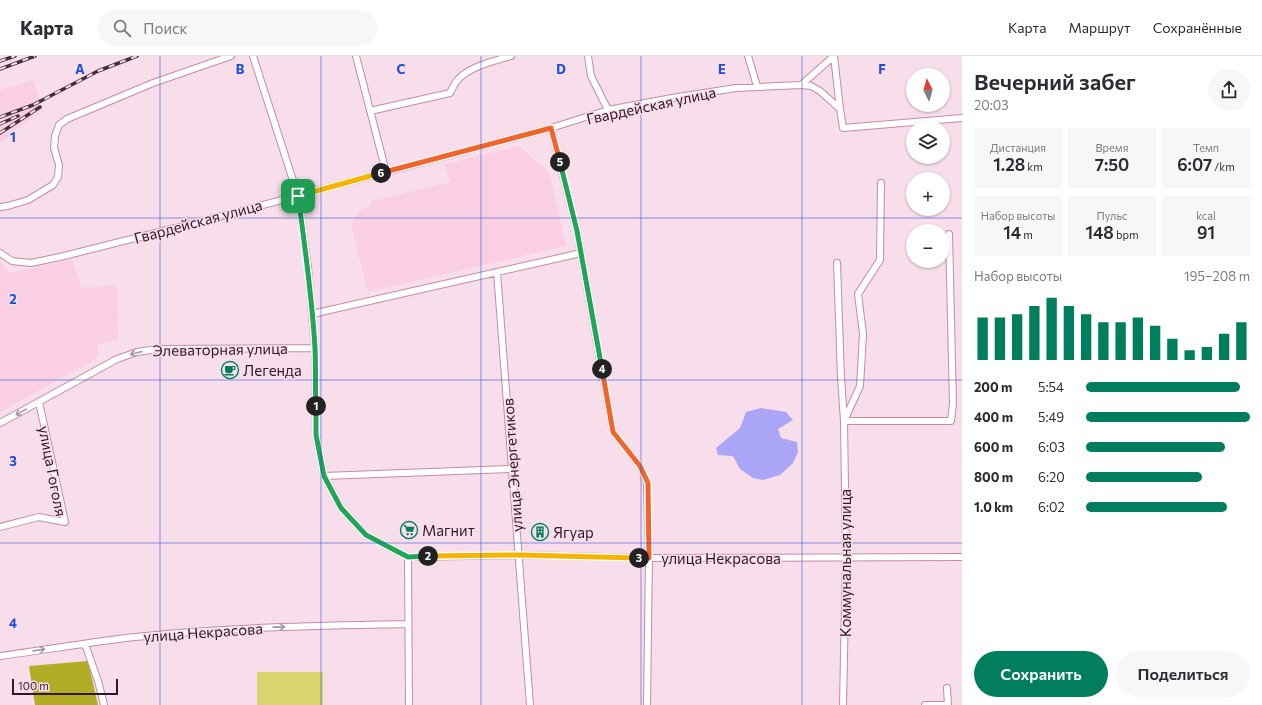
<!DOCTYPE html>
<html lang="ru">
<head>
<meta charset="utf-8">
<style>
  body { margin:0; font-family:Commissioner,sans-serif; background:#f7f7f7; color:#2b2b33; height:100vh; display:flex; flex-direction:column; font-size:15px; white-space:nowrap }
  * { box-sizing:border-box; margin:0 }
  p { font-size:13px; color:#7c7c81 }
  .icon { flex:none; width:22px; height:22px; fill:none; stroke:currentColor; stroke-width:2; stroke-linecap:round; stroke-linejoin:round }
  .map { position:relative; flex:1; overflow:hidden }
  .sheet { display:flex; flex-direction:column; background:#fff; width:300px }
  .sheet>* { flex:none }
  .needle { width:26px; rotate:354deg }
  .controls { position:absolute; left:906px; top:12px; display:grid; gap:8px }
  .controls a { display:grid; place-items:center; width:44px; height:44px; border-radius:50%; background:#fff; box-shadow:0 1px 3px #0004; font-size:20px }
  .scale { position:absolute; left:12px; bottom:10px; width:106px; box-sizing:border-box; padding-left:4px; border:2px solid #301926; border-top:0; font-size:11px; line-height:14px; white-space:nowrap; color:#301926; -webkit-text-stroke:3px #f8ddea; paint-order:stroke }
  .pin { position:absolute; display:grid; place-items:center; width:34px; height:34px; color:#fff; margin:-17px; border-radius:8px; box-shadow:0 2px 6px #0006 }
  .km { position:absolute; width:20px; height:20px; margin:-10px; border-radius:50%; background:#222; color:#fff; font-size:11px; line-height:20px; text-align:center }
  .round { display:grid; place-items:center; flex:none; width:42px; height:42px; border-radius:21px; background:#f7f7f7 }
  .headline { display:flex; align-items:center; justify-content:space-between; height:68px; padding:0 12px }
  h1 { font-size:22px; font-weight:600; line-height:30px }
  .metrics { display:grid; grid-template-columns:repeat(3,1fr); gap:6px; height:68px; padding:4px 12px }
  .metrics div { display:grid; align-content:center; border-radius:0px; background:#f7f7f7; text-align:center }
  .metrics b { font-size:17px; font-weight:600 }
  .metrics small { font-size:11px; font-weight:400 }
  .metrics p { font-size:11px }
  .chart { height:112px; padding:8px 12px }
  .chart p { display:flex; justify-content:space-between }
  .chart svg { width:100%; height:72px; margin-top:4px; stroke:#017e5d; stroke-width:6 }
  .button { display:flex; gap:8px; margin-top:auto; padding:8px 12px }
  .button a { flex:1; height:46px; border-radius:24px; background:#017e5d; color:#fff; font-size:16px; font-weight:600; line-height:46px; text-align:center }
  .button a+a { background:#f7f7f7; color:#2b2b33 }
  ul { padding:0 12px; list-style:none; font-size:13px }
  li { display:grid; grid-template-columns:64px 48px 1fr; align-items:center; height:30px }
  li i { height:10px; border-radius:5px; background:#017e5d }
  header { display:flex; align-items:center; gap:24px; box-sizing:border-box; height:56px; padding:0 20px; background:#fff; border-bottom:1px solid #e1e1e2 }
  header strong { font-size:19px }
  nav { display:flex; gap:22px; margin-inline-start:auto; font-size:14px }
  .search { width:280px; height:36px; background:#f7f7f7; display:flex; align-items:center; gap:10px; box-sizing:border-box; padding:0 14px; border-radius:22px; color:#7c7c81; font-size:15px }
  main { display:flex; flex:1; min-height:0 }
  .map>svg:first-child { display:block }
  .built { fill:#facfe4 }
  .green { fill:#d9d56c }
  .forest { fill:#b3ad26 }
  .water { fill:#aba5f7 }
  .lines { fill:none; stroke-linecap:round; stroke-linejoin:round }
  .street-casing { stroke:#c68aa9; stroke-width:8 }
  .street { stroke:#fff; stroke-width:6 }
  .rail-casing { stroke:#462f3c; stroke-width:3.5 }
  .rail { stroke:#f8ddea; stroke-width:2; stroke-dasharray:6; stroke-linecap:butt }
  .oneway { stroke:#a2989d }
  .split-1-casing { stroke:#fff; stroke-width:8 }
  .split-2-casing { stroke:#fff; stroke-width:8 }
  .split-3-casing { stroke:#fff; stroke-width:8 }
  .split-4-casing { stroke:#fff; stroke-width:8 }
  .split-5-casing { stroke:#fff; stroke-width:8 }
  .split-6-casing { stroke:#fff; stroke-width:8 }
  .split-7-casing { stroke:#fff; stroke-width:8 }
  .split-1 { stroke:#22a559; stroke-width:5 }
  .split-2 { stroke:#22a559; stroke-width:5 }
  .split-3 { stroke:#f5b400; stroke-width:5 }
  .split-4 { stroke:#f0652b; stroke-width:5 }
  .split-5 { stroke:#22a559; stroke-width:5 }
  .split-6 { stroke:#f0652b; stroke-width:5 }
  .split-7 { stroke:#f5b400; stroke-width:5 }
  .grid { fill:none; stroke:#1d4ed8; stroke-width:1; stroke-opacity:0.55 }
  .labels { text-anchor:middle; dominant-baseline:central; stroke-width:3; stroke-linejoin:round; paint-order:stroke }
  .street-label { font-size:15px; fill:#301926; stroke:#f8ddea }
  .poi-label { font-size:15px; fill:#301926; stroke:#f8ddea; text-anchor:start }
  .grid-label { font-size:13px; text-anchor:middle; font-weight:bold; fill:#1d4ed8; stroke:#f8ddea; stroke-width:3; stroke-linejoin:round; paint-order:stroke }
</style>
</head>
<body>
<header>
<strong>Карта</strong>
<div class="search"><svg class="icon" aria-label="search" viewBox="0 0 24 24"><circle cx="10" cy="10" r="6"/><path d="M15 15l6 6"/></svg>Поиск</div>
<nav><a>Карта</a><a>Маршрут</a><a>Сохранённые</a></nav>
</header>
<main>
<div class="map">
<svg width="962" height="649" viewBox="0 0 962 649">
  <rect width="100%" height="100%" fill="#f8ddea"/>
  <!-- built -->
  <path class="built" d="M33 24 43 53 0 87V34Z
    M519 90 549 116 566 190 368 236 351 169 359 155 369 151 372 145 450 126 445 108Z
    M72 204 82 232 117 229 118 284 97 289 99 298 96 303 0 356V206L10 217Z"/>
  <!-- green -->
  <path class="green" d="M257 616H323V649H257Z"/>
  <!-- forest -->
  <path class="forest" d="M88 605 98 649H35L29 610Z"/>
  <!-- water -->
  <path class="water" d="M761 352 786 356 793 364 778 373 781 382 797 386 798 396 793 407 780 419 763 424 753 422 740 413 733 400 718 399 716 392 740 372 746 356Z"/>
  <g class="lines">
    <!-- street casing -->
    <g class="street-casing">
      <path id="street" d="M253 0 298 140 308 212 315 292 316 379 324 420 341 452 366 479 408 501 519 499 649 502 962 501
        M356 0 386 116
        M588 0 591 20 608 54
        M748 0 757 30
        M834 0 840 53 843 72 962 62
        M801 29 834 0
        M370 55 450 37C452 33 454 29 456 26 466 11 495 5 511 0
        M551 72 577 175 613 376 640 410 647 427 649 502 647 649
        M881 127 880 204 858 238 863 278 860 330 844 365H951L953 348 949 178
        M0 151 8 150 28 144 53 129 58 121 59 109 54 92 55 80 59 69 67 63 153 27 231 0
        M0 197 12 205 31 207 64 200 203 165 551 72 608 54 672 42 736 32 801 29 811 30 820 35 840 53
        M837 207 841 321 844 365 846 501 843 649
        M497 216 530 649
        M312 258 581 197
        M0 367 117 303 137 296 158 293 315 292
        M324 420 513 413
        M0 471 39 461 65 466 39 346
        M408 501 409 649
        M85 588 98 625 104 649
        M0 600C45 594 90 586 135 581 226 571 317 570 408 568
        M947 632 948 649
        M925 649H948"/>
    </g>
    <!-- street -->
    <use href="#street" class="street"/>
    <!-- rail casing -->
    <g class="rail-casing">
      <path id="rail" d="M0 5 15 0
        M0 13 35 0
        M0 61 33 49 98 15 137 0
        M0 68 18 60
        M0 77 40 51"/>
    </g>
    <!-- rail -->
    <use href="#rail" class="rail"/>
  </g>
  <!-- one-way arrows -->
  <defs><path id="oneway-shaft" d="M-6 0H5M1.5-3L5.5 0L1.5 3" fill="none" stroke-width="1.6" stroke-linecap="round" stroke-linejoin="round"/></defs>
  <g class="oneway">
    <use href="#oneway-shaft" transform="translate(136 297) rotate(165)"/>
    <use href="#oneway-shaft" transform="translate(21 356) rotate(151)"/>
    <use href="#oneway-shaft" transform="translate(279 571) rotate(-1)"/>
    <use href="#oneway-shaft" transform="translate(39 594) rotate(-8)"/>
  </g>
  <g class="lines">
    <!-- split-1 casing -->
    <g class="split-1-casing">
      <path id="split-1" d="M298 140C305 190 312 241 315 292 316 311 315 331 316 350"/>
    </g>
    <!-- split-2 casing -->
    <g class="split-2-casing">
      <path id="split-2" d="M316 350V379L324 420 341 452 366 479 408 501 428 500"/>
    </g>
    <!-- split-3 casing -->
    <g class="split-3-casing">
      <path id="split-3" d="M428 500 519 499 639 502"/>
    </g>
    <!-- split-4 casing -->
    <g class="split-4-casing">
      <path id="split-4" d="M602 313 613 376 640 410 648 427 649 502H639"/>
    </g>
    <!-- split-5 casing -->
    <g class="split-5-casing">
      <path id="split-5" d="M560 106 577 175 602 313"/>
    </g>
    <!-- split-6 casing -->
    <g class="split-6-casing">
      <path id="split-6" d="M381 117 551 72 560 106"/>
    </g>
    <!-- split-7 casing -->
    <g class="split-7-casing">
      <path id="split-7" d="M298 140 381 117"/>
    </g>
    <!-- split-1 -->
    <use href="#split-1" class="split-1"/>
    <!-- split-2 -->
    <use href="#split-2" class="split-2"/>
    <!-- split-3 -->
    <use href="#split-3" class="split-3"/>
    <!-- split-4 -->
    <use href="#split-4" class="split-4"/>
    <!-- split-5 -->
    <use href="#split-5" class="split-5"/>
    <!-- split-6 -->
    <use href="#split-6" class="split-6"/>
    <!-- split-7 -->
    <use href="#split-7" class="split-7"/>
  </g>
  <!-- grid -->
  <path class="grid" d="M160 0V649M321 0V649M481 0V649M641 0V649M802 0V649M0 162H962M0 324H962M0 487H962"/>
  <!-- icons -->
  <defs>
    <g id="cafe-ring" transform="scale(0.9)"><circle r="9.5" fill="#f8ddea" stroke="#017e5d" stroke-width="1.5"/><path d="M-5.5-4.5H6V0H3Q3 3.5 0 3.5H-2.5Q-5.5 3.5-5.5 0ZM3-3.2v2h1.7v-2ZM-6 4.5H4V6H-6Z" fill="#017e5d"/></g>
    <g id="supermarket-ring" transform="scale(0.9)"><circle r="9.5" fill="#f8ddea" stroke="#017e5d" stroke-width="1.5"/><path d="M-6-5.5h2.5l.6 2H6L4.5 2H-2.5L-4.4-4H-6ZM-1.5 3.2a1.3 1.3 0 1 0 .1 0ZM3 3.2a1.3 1.3 0 1 0 .1 0Z" fill="#017e5d"/></g>
    <g id="building-ring" transform="scale(0.9)"><circle r="9.5" fill="#f8ddea" stroke="#017e5d" stroke-width="1.5"/><path d="M-4-6H4V6H1V3H-1V6H-4ZM-2.5-4.3h1.7v1.8h-1.7ZM.8-4.3h1.7v1.8H.8ZM-2.5-1h1.7V.8h-1.7ZM.8-1h1.7V.8H.8Z" fill="#017e5d"/></g>
  </defs>
  <g fill-rule="evenodd">
    <use href="#cafe-ring" x="230" y="314"/>
    <use href="#supermarket-ring" x="409" y="474"/>
    <use href="#building-ring" x="540" y="476"/>
  </g>
  <g class="labels">
    <!-- street labels -->
    <g class="street-label">
      <text transform="translate(651 49) rotate(-12)">Гвардейская улица</text>
      <text transform="translate(198 165) rotate(-15)">Гвардейская улица</text>
      <text transform="translate(220 293) rotate(-1)">Элеваторная улица</text>
      <text transform="translate(512 409) rotate(-94)">улица Энергетиков</text>
      <text transform="translate(53 415) rotate(79)">улица Гоголя</text>
      <text x="721" y="502">улица Некрасова</text>
      <text transform="translate(845 507) rotate(-90)">Коммунальная улица</text>
      <text transform="translate(203 576) rotate(-4)">улица Некрасова</text>
    </g>
    <!-- poi labels -->
    <g class="poi-label">
      <text x="243" y="314">Легенда</text>
      <text x="422" y="474">Магнит</text>
      <text x="553" y="476">Ягуар</text>
    </g>
  </g>
  <g class="grid-label">
    <text x="80" y="18">A</text>
    <text x="240" y="18">B</text>
    <text x="401" y="18">C</text>
    <text x="561" y="18">D</text>
    <text x="722" y="18">E</text>
    <text x="882" y="18">F</text>
    <text x="13" y="86">1</text>
    <text x="13" y="248">2</text>
    <text x="13" y="410">3</text>
    <text x="13" y="572">4</text>
  </g>
</svg>
<div class="controls">
<a><svg class="needle" viewBox="-14 -14 28 28"><path d="M0-13l5 13h-10z" fill="#e53935"/><path d="M0 13l5-13h-10z" fill="#7c7c81"/></svg></a>
<a><svg class="icon" aria-label="layers" viewBox="0 0 24 24"><path d="M12 4l9 5-9 5-9-5zM3 14l9 5 9-5"/></svg></a>
<a>+</a>
<a>−</a>
</div>
<div class="scale">100 m</div>
<div class="pin" style="left:298px;top:140px;background:#1e9e55"><svg class="icon" aria-label="arrive" viewBox="0 0 24 24"><path d="M6 21V4h12l-3 4 3 4H6"/></svg></div>
<b class="km" style="left:316px;top:350px">1</b>
<b class="km" style="left:428px;top:500px">2</b>
<b class="km" style="left:639px;top:502px">3</b>
<b class="km" style="left:602px;top:313px">4</b>
<b class="km" style="left:560px;top:106px">5</b>
<b class="km" style="left:381px;top:117px">6</b>
</div>
<section class="sheet">
<div class="headline"><div><h1>Вечерний забег</h1><p>20:03</p></div><a class="round"><svg class="icon" aria-label="share" viewBox="0 0 24 24"><path d="M12 15V3M7 8l5-5 5 5M5 13v7h14v-7"/></svg></a></div>
<div class="metrics">
<div><p>Дистанция</p><b>1.28<small> km</small></b></div>
<div><p>Время</p><b>7:50</b></div>
<div><p>Темп</p><b>6:07<small> /km</small></b></div>
</div>
<div class="metrics">
<div><p>Набор высоты</p><b>14<small> m</small></b></div>
<div><p>Пульс</p><b>148<small> bpm</small></b></div>
<div><p>kcal</p><b>91</b></div>
</div>
<div class="chart"><p><span>Набор высоты</span>195–208 m</p>
<svg viewBox="0 0 160 44" preserveAspectRatio="none"><path d="M5 44V18M15 44V18M25 44V16M35 44V11M45 44V6M55 44V11M65 44V16M75 44V21M85 44V21M95 44V18M105 44V23M115 44V31M125 44V38M135 44V36M145 44V28M155 44V21"/></svg>
</div>
<ul>
<li><b>200 m</b>5:54<i style="width:94%"></i></li>
<li><b>400 m</b>5:49<i style="width:100%"></i></li>
<li><b>600 m</b>6:03<i style="width:85%"></i></li>
<li><b>800 m</b>6:20<i style="width:71%"></i></li>
<li><b>1.0 km</b>6:02<i style="width:86%"></i></li>
</ul>
<div class="button"><a>Сохранить</a><a>Поделиться</a></div>
</section>
</main>
</body>
</html>
